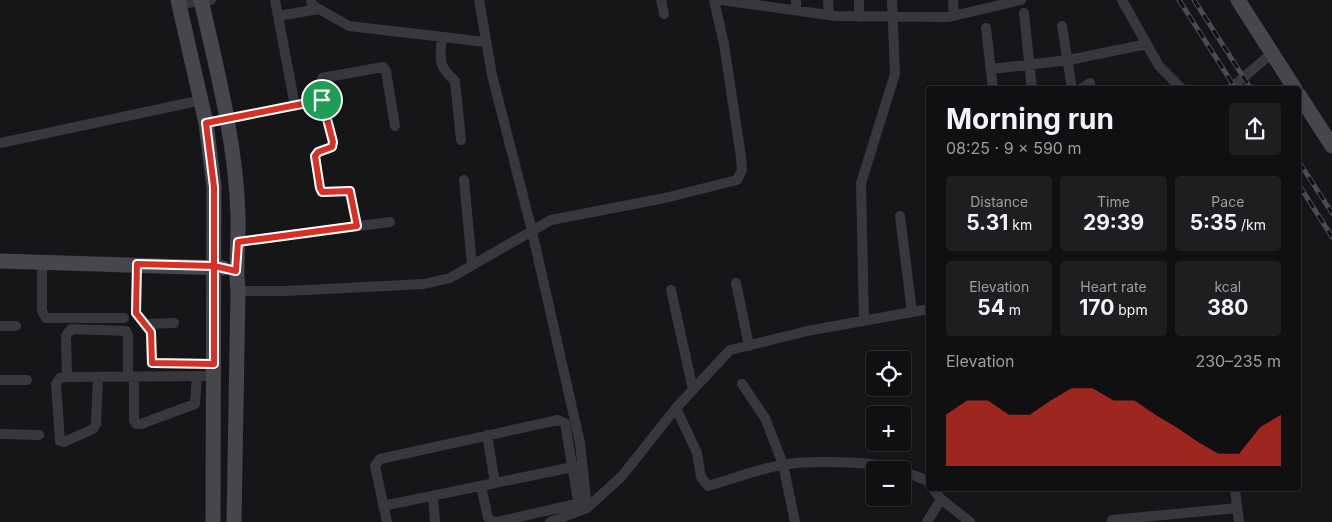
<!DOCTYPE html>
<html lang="en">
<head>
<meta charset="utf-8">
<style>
  body { margin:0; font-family:Inter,sans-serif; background:#1e1e20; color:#f1f3f6; height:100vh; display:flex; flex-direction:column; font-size:19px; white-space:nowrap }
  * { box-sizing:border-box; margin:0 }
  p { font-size:16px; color:#9c9d9f }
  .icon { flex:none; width:28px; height:28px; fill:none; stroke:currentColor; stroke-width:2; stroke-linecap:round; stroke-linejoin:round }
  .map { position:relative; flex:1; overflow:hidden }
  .side { position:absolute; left:926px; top:86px; width:375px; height:405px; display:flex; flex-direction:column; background:#101012; border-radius:5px; box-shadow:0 1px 4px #0004,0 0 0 1px #303032 }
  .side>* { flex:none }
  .controls { position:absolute; left:866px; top:351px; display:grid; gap:10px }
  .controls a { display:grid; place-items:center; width:45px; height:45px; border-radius:5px; background:#101012; box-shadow:0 1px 4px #0004,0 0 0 1px #303032; font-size:25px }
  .pin { position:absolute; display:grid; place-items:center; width:42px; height:42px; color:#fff; margin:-21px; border:2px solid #fff; border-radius:50%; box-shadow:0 1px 5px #0007 }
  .round { display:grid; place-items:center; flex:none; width:52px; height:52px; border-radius:5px; background:#1e1e20 }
  .summary { display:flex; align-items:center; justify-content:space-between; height:85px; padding:0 20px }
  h1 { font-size:28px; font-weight:700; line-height:38px }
  .metrics { display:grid; grid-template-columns:repeat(3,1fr); gap:8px; height:85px; padding:5px 20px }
  .metrics div { display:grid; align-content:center; border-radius:5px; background:#1e1e20; text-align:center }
  .metrics b { font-size:21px; font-weight:700 }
  .metrics small { font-size:14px; font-weight:400 }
  .metrics p { font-size:14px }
  .chart { height:140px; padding:10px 20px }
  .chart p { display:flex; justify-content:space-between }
  .chart svg { width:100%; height:90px; margin-top:5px; fill:#d93025; opacity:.7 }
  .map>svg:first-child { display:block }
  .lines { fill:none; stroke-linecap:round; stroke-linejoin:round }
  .street { stroke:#37383d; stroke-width:10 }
  .secondary { stroke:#45474d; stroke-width:15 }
  .rail-casing { stroke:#4a4c52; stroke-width:5 }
  .rail { stroke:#111113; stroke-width:3; stroke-dasharray:9; stroke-linecap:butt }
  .route-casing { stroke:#fff; stroke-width:10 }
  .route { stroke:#d93025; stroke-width:6 }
</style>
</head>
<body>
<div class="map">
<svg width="1332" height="522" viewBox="0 0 1332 522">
  <rect width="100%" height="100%" fill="#161618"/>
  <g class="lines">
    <!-- street -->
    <path class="street" d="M275 0 295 106
      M311 0 312 5 349 26 486 42
      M479 0 492 75 532 231 580 443 587 508
      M661 0 664 14
      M721 0 836 16 949 17 1021 0
      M796 0V10
      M828 0 829 15
      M859 0V17
      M953 0 954 16
      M1122 0 1159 66 1182 89
      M179 4 211 0
      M1024 13 1032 89
      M278 16 319 9
      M1062 26 1072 89
      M986 28 993 89
      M442 37C440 59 437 65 455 81L461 140
      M991 69 1069 60 1147 44
      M1081 89 1090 83
      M1230 89 1272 53
      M322 100 319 86 322 78 383 67 386 71 395 126
      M206 123 322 100 333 142 332 147 318 153 315 156 320 188 322 192 349 191 357 225
      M0 143 202 100
      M464 180 472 265
      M900 216 912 312
      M238 242 390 222
      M42 261V311L46 318H124
      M137 264 136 313 151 332 152 363 215 364
      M736 283 749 346
      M671 290 693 390
      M238 291H286L424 284 450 278 551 220 665 198 737 180 742 170 741 157 724 44 714 0
      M864 321 861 183 895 74 892 0
      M146 324 174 323
      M0 326H16
      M67 377 66 336 71 329 126 331 128 336V377
      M98 377 96 424 93 429 64 442 60 441 56 384 60 378 67 377 214 376
      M134 377V420L136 424H141L195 404 197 376
      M0 380H27
      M742 384 765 418 783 464 795 522
      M676 408 697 453 701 477 708 486C733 479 757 469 782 465 806 460 879 461 901 470
      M0 434 39 435
      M487 435 495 483
      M902 471 926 480 929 483
      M481 486 488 518 493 522
      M933 489 941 499 970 522
      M1235 489 1239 522
      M433 496 435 522
      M383 506 578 466
      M387 522 375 466 380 459 558 420 565 423 578 501 576 504 497 522
      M550 522 587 508 622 476 676 408 730 350 807 331 929 309
      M927 522 941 499
      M1112 522V520L1237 508"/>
    <!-- secondary -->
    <path class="secondary" d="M178 0 206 123 214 187 213 522
      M201 0C217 70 236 143 238 215 239 240 235 265 238 291L234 522
      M1238 0 1295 89
      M1299 95 1332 146
      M0 261 223 268"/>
    <!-- rail casing -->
    <g class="rail-casing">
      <path id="rail" d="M1179 0 1236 89
        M1194 0 1251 89
        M1299 162 1332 213
        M1299 185 1332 237"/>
    </g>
    <!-- rail -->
    <use href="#rail" class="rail"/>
  </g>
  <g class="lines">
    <!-- route casing -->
    <g class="route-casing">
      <path id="route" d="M322 100 206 123 214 187V266L137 264 136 313 151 332 152 363 214 364V266L236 271 238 242 357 226 350 191 322 192 320 188 315 156 318 152 332 147 333 142 322 100"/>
    </g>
    <!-- route -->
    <use href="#route" class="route"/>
  </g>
</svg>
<div class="controls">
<a><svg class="icon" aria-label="locate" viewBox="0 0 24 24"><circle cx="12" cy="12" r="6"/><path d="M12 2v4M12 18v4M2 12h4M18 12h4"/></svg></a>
<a>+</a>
<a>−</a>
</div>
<div class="pin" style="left:322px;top:100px;background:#1e9e55"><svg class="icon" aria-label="arrive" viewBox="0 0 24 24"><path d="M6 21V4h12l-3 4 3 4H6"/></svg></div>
<section class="side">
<div class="summary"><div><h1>Morning run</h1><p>08:25 · 9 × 590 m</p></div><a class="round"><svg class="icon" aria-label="share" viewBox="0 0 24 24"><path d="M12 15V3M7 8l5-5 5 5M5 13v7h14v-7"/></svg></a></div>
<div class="metrics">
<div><p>Distance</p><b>5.31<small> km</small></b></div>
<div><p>Time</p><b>29:39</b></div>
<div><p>Pace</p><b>5:35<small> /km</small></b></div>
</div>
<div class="metrics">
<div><p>Elevation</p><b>54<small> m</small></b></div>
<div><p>Heart rate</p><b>170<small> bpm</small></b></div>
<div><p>kcal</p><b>380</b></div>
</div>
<div class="chart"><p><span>Elevation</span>230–235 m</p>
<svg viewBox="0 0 160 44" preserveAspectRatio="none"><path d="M0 44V19L10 12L20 12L30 19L40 19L50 12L60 6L70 6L80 12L90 12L100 19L110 25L120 32L130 38L140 38L150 25L160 19V44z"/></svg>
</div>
</section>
</div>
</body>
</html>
